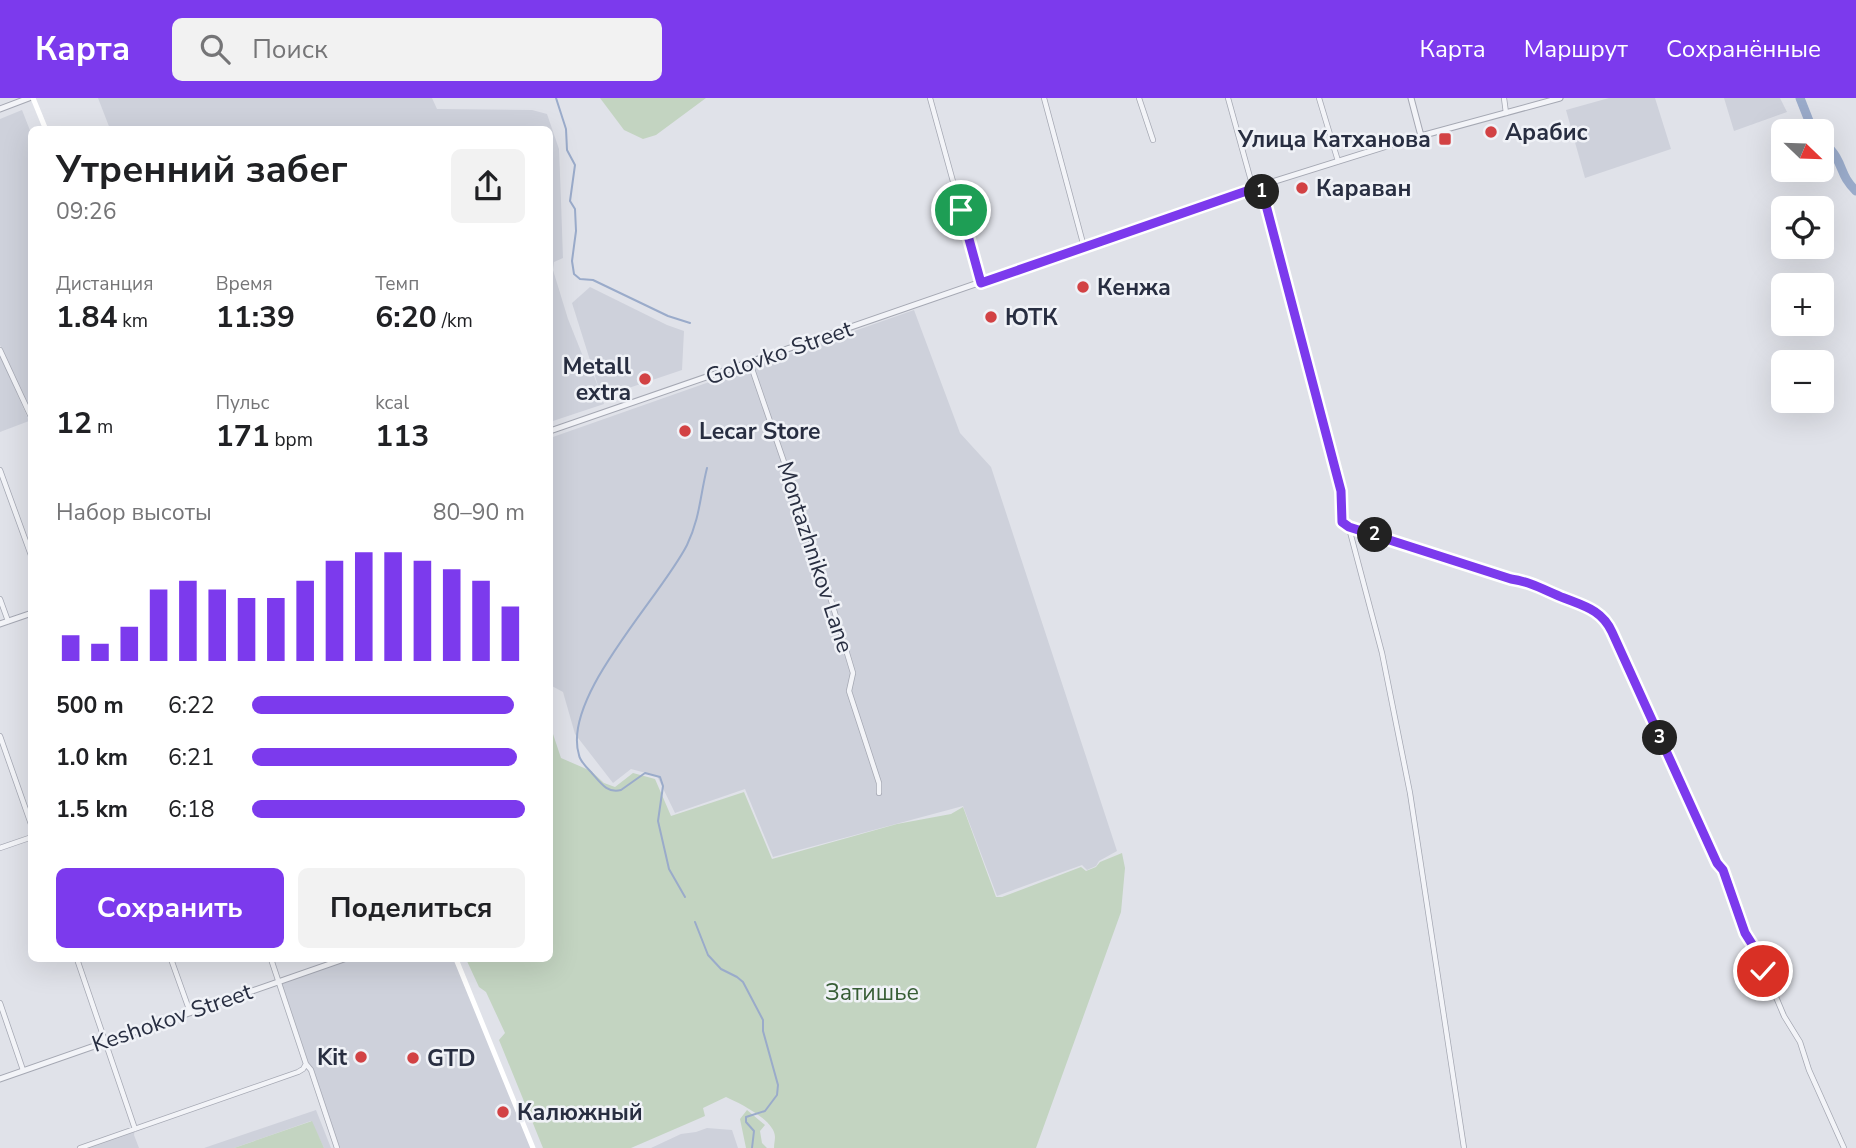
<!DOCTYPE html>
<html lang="ru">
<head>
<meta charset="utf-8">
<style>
  body { margin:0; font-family:"Nunito Sans",sans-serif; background:#f2f2f2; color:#202124; height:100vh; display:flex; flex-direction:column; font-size:26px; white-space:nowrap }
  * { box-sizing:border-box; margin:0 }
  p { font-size:23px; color:#757577 }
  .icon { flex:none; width:38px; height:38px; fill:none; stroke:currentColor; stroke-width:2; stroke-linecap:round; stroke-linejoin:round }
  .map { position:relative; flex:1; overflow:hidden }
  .panel { position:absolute; left:28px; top:28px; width:525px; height:836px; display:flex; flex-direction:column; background:#fff; border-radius:10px; box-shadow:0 7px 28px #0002 }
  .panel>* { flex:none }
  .needle { width:46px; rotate:113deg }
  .buttons { position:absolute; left:1771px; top:21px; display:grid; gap:14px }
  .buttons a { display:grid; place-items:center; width:63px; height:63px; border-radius:10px; background:#fff; box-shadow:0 7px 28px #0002; font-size:35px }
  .pin { position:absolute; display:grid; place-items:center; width:60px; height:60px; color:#fff; margin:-30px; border:4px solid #fff; border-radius:50%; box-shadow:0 2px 7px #0007 }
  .km { position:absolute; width:35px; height:35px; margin:-18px; border-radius:50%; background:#222; color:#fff; font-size:19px; line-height:35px; text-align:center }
  .round { display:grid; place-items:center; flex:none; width:74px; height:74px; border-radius:10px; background:#f2f2f2 }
  .head { display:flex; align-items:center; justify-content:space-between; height:119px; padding:0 28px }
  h1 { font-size:38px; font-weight:700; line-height:52px }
  .metrics { display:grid; grid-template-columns:repeat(3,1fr); gap:10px; height:119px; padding:7px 28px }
  .metrics div { display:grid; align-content:center }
  .metrics b { font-size:30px; font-weight:700 }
  .metrics small { font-size:19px; font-weight:400 }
  .metrics p { font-size:19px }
  .chart { height:196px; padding:14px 28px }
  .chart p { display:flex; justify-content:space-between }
  .chart svg { width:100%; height:126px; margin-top:7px; stroke:#7c3aed; stroke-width:6 }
  .action { display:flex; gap:14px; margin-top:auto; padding:14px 28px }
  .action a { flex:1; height:80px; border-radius:10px; background:#7c3aed; color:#fff; font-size:28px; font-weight:700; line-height:80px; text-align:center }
  .action a+a { background:#f2f2f2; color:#202124 }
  ul { padding:0 28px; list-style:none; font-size:23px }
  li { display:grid; grid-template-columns:112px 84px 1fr; align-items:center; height:52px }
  li i { height:18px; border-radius:9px; background:#7c3aed }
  header { display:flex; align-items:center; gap:42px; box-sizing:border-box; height:98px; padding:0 35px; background:#7c3aed; color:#fff }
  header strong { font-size:33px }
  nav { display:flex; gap:38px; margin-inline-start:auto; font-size:24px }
  .search { width:490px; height:63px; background:#f2f2f2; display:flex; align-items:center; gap:18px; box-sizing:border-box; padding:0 24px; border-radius:10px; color:#757577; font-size:26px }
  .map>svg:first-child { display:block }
  .built { fill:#ced1db }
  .green { fill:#c3d4c1 }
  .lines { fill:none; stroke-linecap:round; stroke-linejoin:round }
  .stream { stroke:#9aabca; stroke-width:2 }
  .river { stroke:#9aabca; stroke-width:9 }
  .minor-casing { stroke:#a5a8b3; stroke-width:6 }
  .tertiary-casing { stroke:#a5a8b3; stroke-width:7 }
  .minor { stroke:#f3f4f8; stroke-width:4.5 }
  .tertiary { stroke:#f3f4f8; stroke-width:5 }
  .secondary { stroke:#fff; stroke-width:5 }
  .route-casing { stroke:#fff; stroke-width:14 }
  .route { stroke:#7c3aed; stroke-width:9 }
  .poi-dot { fill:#d24244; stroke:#f0f2f7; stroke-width:2.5 }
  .labels { text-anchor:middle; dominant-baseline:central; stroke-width:5; stroke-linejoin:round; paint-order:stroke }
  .poi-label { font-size:23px; font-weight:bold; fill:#282e41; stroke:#f0f2f7; text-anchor:start }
  .street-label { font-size:23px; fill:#282e41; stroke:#f0f2f7 }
  .park-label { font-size:23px; fill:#375d35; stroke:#f0f2f7 }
</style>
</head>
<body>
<header>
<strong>Карта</strong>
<div class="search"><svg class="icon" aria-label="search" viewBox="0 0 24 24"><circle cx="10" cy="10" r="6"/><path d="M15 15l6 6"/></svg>Поиск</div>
<nav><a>Карта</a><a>Маршрут</a><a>Сохранённые</a></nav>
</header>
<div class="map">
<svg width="1856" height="1050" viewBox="0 0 1856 1050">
  <rect width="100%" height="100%" fill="#e0e2e9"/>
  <!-- built -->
  <path class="built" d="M98 0H432L437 11 532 12 547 16 559 51 561 103 563 160 554 164 553 172 568 221 586 266 590 267 600 294 572 205 590 189 667 227 684 233 682 272 602 299 604 306 550 324V32L110 31Z
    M1609 0H1655L1671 51 1585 80 1566 12Z
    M1724 0H1780L1787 14 1734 33Z
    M22 12 31 35V319L0 247V21Z
    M914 212 960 335 991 369 1117 753 1099 763 1096 768 1087 772 1082 767 997 798 963 708 773 759 745 691 675 715 657 678 631 671 613 685 575 636 563 594 550 587V340Z
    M0 257 29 323 0 334Z
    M344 861H456L533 1050H337L278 883Z
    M316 1012 331 1050H324L311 1023 234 1050H204Z
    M707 1030 732 1032 738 1050H651L681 1036 696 1034Z
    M135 1031 134 1037 139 1050H80Z"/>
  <!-- green -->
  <path class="green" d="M600 0H706L656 37 643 41 624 32Z
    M550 627 561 660 591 673 604 685 615 689 633 675 655 681 671 718 744 694 772 761 897 726 951 716 963 709 996 799H1002L1081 769 1086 773 1096 769 1100 764 1122 755 1125 770 1121 814 1036 1050H774C774 1046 775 1042 775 1039 775 1022 739 1005 726 999L703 1010 705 1018 631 1050H543L499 942 505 935 486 894 479 889 466 861H550Z
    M747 1012 765 1027 760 1033 762 1045 767 1050H746L740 1021Z
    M312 1023 324 1050H234Z"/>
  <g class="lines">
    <!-- stream -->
    <path class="stream" d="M556 0 566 31 567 52 575 67 570 103 575 111 576 133 572 163 574 176 580 181 593 182 668 218 690 225
      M685 799 669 771 658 723 663 688 660 679 645 675 621 692C607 696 600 684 591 674 587 670 580 663 579 657 561 599 661 499 687 447 700 420 700 398 707 370
      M695 824 708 857 721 871 737 879 743 884 763 922V933L778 987 777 997 765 1013 746 1019V1024L754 1033 752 1050"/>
    <!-- river -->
    <path class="river" d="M1800 0 1813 33
      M1822 41C1826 47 1832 52 1836 59 1844 73 1842 79 1856 93"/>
    <!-- minor casing -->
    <g class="minor-casing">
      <path id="minor" d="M930 0 981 185
        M1044 0 1084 149
        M1139 0 1153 42
        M1228 0 1253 90
        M1319 0 1338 63
        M1504 0 1506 15
        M1260 88 1341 393 1342 424 1349 429 1511 481 1531 484 1583 506 1608 524 1717 765 1723 772 1745 835 1757 854 1784 918 1800 944 1809 972 1844 1050
        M0 252 32 321
        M750 265 828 492 853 575 849 593 879 685V695
        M0 372 32 460
        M1349 430 1382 555 1410 695 1464 1050
        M0 501 8 523
        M0 638 32 729
        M0 750 32 739
        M77 861 135 1031
        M171 861 190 914
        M271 861 306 966 311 972 337 1050
        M0 905 23 972
        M80 1050 298 974 303 971 306 966"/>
    </g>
    <!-- tertiary casing -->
    <g class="tertiary-casing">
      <path id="tertiary" d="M1411 0 1421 38
        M0 11 29 0
        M550 333 1253 90 1406 42 1560 0
        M0 526 32 515
        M0 981 344 861"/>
    </g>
    <!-- minor -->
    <use href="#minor" class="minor"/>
    <!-- tertiary -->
    <use href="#tertiary" class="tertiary"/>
    <!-- secondary -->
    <path class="secondary" d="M33 0 46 32
      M456 861 533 1050"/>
  </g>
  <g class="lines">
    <!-- route casing -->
    <g class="route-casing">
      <path id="route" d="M961 112 981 185 1261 88 1341 393 1342 424 1349 429 1511 481C1532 484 1544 492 1564 500 1584 508 1602 512 1612 534L1717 765 1723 772 1745 835 1757 854 1763 873"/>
    </g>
    <!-- route -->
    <use href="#route" class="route"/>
  </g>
  <!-- markers -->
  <g class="poi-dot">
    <circle cx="1491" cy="34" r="7"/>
    <rect x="1438" y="34" width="14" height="14" rx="3.5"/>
    <circle cx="1302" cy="90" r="7"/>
    <circle cx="1083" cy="189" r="7"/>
    <circle cx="991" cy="219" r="7"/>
    <circle cx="645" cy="281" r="7"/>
    <circle cx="685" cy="333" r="7"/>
    <circle cx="361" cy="959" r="7"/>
    <circle cx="413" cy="960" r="7"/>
    <circle cx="503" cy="1014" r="7"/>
  </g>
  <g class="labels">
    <!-- poi labels -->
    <g class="poi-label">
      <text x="1505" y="34">Арабис</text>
      <text x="1431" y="41" text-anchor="end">Улица Катханова</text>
      <text x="1316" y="90">Караван</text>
      <text x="1097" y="189">Кенжа</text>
      <text x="1005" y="219">ЮТК</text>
      <text x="631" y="268" text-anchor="end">Metall<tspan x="631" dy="26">extra</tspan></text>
      <text x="699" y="333">Lecar Store</text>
      <text x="347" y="959" text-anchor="end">Kit</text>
      <text x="427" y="960">GTD</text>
      <text x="517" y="1014">Калюжный</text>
    </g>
    <!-- street labels -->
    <g class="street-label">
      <text transform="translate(779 255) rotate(-19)">Golovko Street</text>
      <text transform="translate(815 459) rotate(72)">Montazhnikov Lane</text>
      <text transform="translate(172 920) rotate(-19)">Keshokov Street</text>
    </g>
    <!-- park labels -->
    <g class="park-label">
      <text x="872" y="894">Затишье</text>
    </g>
  </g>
</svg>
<div class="buttons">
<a><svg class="needle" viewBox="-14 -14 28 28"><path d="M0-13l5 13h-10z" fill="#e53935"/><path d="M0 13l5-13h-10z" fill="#757577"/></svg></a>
<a><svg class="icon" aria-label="locate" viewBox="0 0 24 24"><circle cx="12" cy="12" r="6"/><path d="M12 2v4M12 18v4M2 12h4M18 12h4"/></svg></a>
<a>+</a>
<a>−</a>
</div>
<div class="pin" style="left:961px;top:112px;background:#1e9e55"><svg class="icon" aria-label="arrive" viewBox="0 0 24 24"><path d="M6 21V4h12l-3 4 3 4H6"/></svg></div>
<div class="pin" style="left:1763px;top:873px;background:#d93025"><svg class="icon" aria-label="check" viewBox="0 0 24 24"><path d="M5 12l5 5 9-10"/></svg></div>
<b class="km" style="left:1262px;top:94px">1</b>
<b class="km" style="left:1375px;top:437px">2</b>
<b class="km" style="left:1660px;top:640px">3</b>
<section class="panel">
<div class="head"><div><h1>Утренний забег</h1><p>09:26</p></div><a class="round"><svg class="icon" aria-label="share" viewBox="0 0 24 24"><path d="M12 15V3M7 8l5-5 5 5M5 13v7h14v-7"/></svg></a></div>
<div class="metrics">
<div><p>Дистанция</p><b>1.84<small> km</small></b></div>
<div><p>Время</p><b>11:39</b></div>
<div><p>Темп</p><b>6:20<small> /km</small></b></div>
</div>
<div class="metrics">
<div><b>12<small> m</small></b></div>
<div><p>Пульс</p><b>171<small> bpm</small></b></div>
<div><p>kcal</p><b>113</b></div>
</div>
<div class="chart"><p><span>Набор высоты</span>80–90 m</p>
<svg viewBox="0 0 160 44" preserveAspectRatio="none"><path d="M5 44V35M15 44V38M25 44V32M35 44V19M45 44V16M55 44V19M65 44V22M75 44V22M85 44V16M95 44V9M105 44V6M115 44V6M125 44V9M135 44V12M145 44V16M155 44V25"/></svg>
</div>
<ul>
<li><b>500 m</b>6:22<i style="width:96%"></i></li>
<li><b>1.0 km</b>6:21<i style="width:97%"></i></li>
<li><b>1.5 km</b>6:18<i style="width:100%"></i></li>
</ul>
<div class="action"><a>Сохранить</a><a>Поделиться</a></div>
</section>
</div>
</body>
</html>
